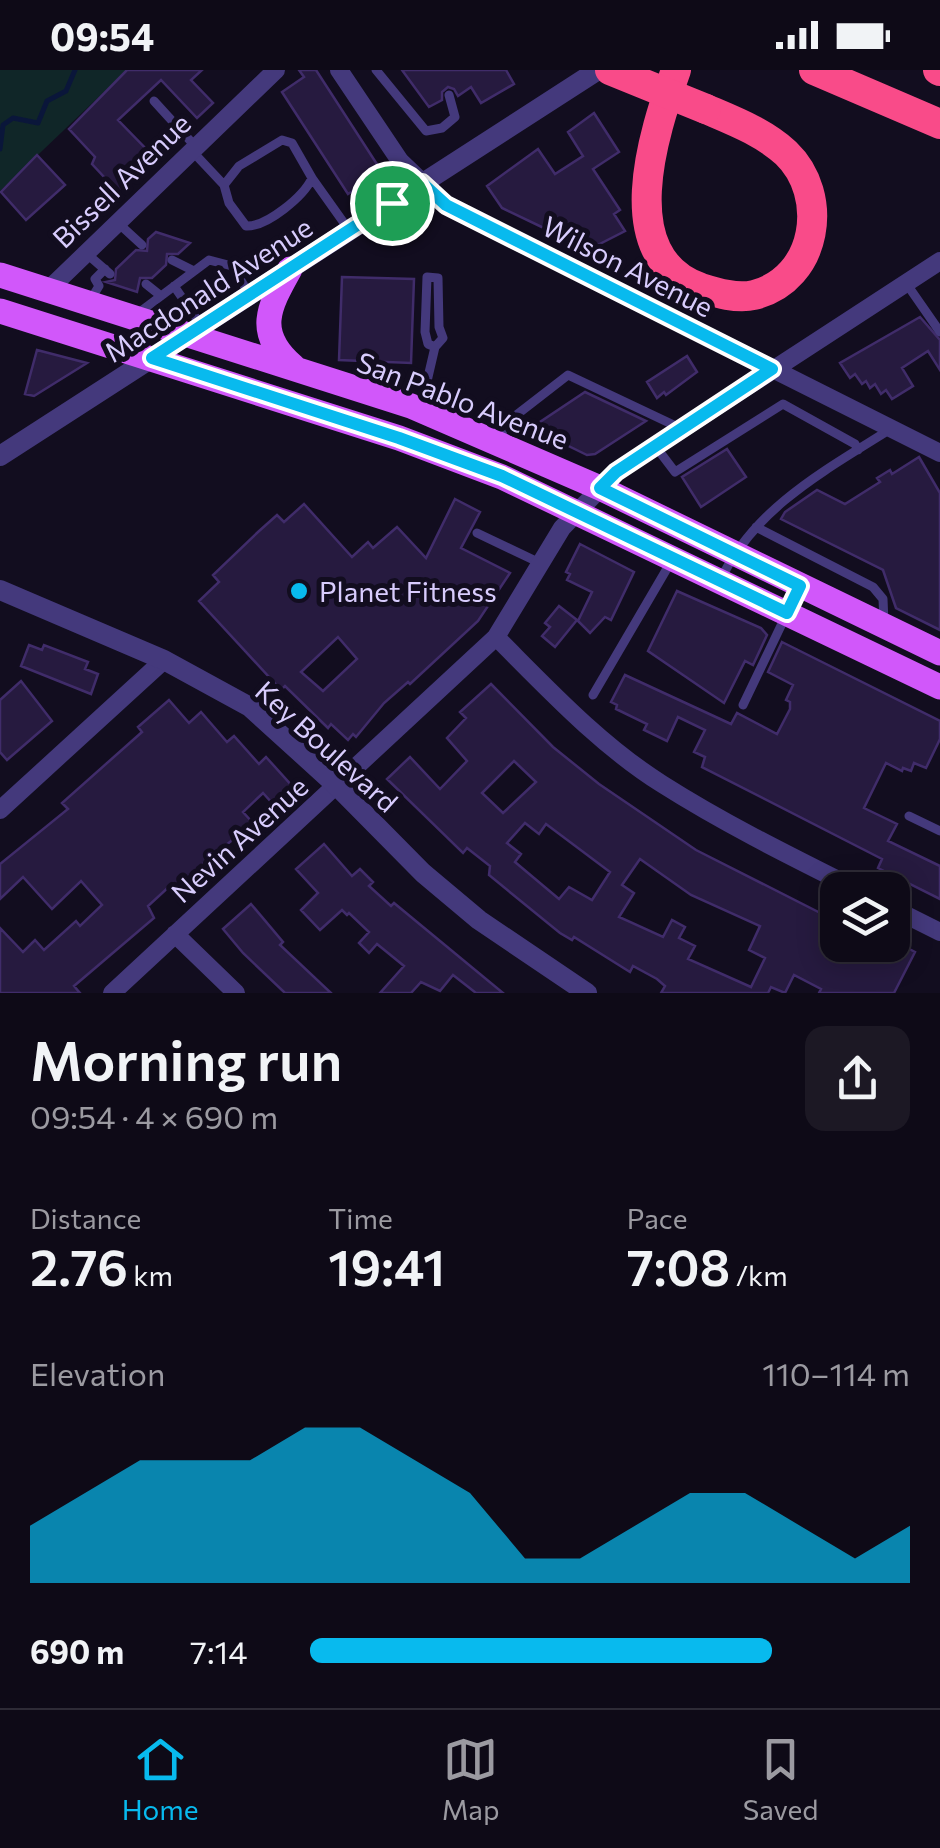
<!DOCTYPE html>
<html lang="en">
<head>
<meta charset="utf-8">
<style>
  body { margin:0; font-family:Commissioner,sans-serif; background:#1c1824; color:#f1f3f6; height:100vh; display:flex; flex-direction:column; font-size:38px; white-space:nowrap }
  * { box-sizing:border-box; margin:0 }
  p { font-size:32px; color:#9b9aa1 }
  .icon { flex:none; width:55px; height:55px; fill:none; stroke:currentColor; stroke-width:2; stroke-linecap:round; stroke-linejoin:round }
  .map { position:relative; height:923px; overflow:hidden }
  .side { display:flex; flex-direction:column; background:#0e0a17; flex:1 }
  .side>* { flex:none }
  .fabs { position:absolute; left:820px; top:802px; display:grid; gap:20px }
  .fabs a { display:grid; place-items:center; width:90px; height:90px; border-radius:20px; background:#0e0a17; box-shadow:0 5px 25px #0003,0 0 0 2px #2e2b36; font-size:50px }
  .pin { position:absolute; display:grid; place-items:center; width:85px; height:85px; color:#fff; margin:-42px; border:5px solid #fff; border-radius:50%; box-shadow:0 2px 10px #0007 }
  .round { display:grid; place-items:center; flex:none; width:105px; height:105px; border-radius:20px; background:#1c1824 }
  .head { display:flex; align-items:center; justify-content:space-between; height:170px; padding:0 30px }
  h1 { font-size:55px; font-weight:600; line-height:75px }
  .stats { display:grid; grid-template-columns:repeat(3,1fr); gap:15px; height:170px; padding:10px 30px }
  .stats div { display:grid; align-content:center }
  .stats b { font-size:50px; font-weight:600 }
  .stats small { font-size:28px; font-weight:400 }
  .stats p { font-size:28px }
  .chart { height:280px; padding:20px 30px }
  .chart p { display:flex; justify-content:space-between }
  .chart svg { width:100%; height:180px; margin-top:10px; fill:#08baee; opacity:.7 }
  ul { padding:0 30px; list-style:none; font-size:32px }
  li { display:grid; grid-template-columns:160px 120px 1fr; align-items:center; height:75px }
  li i { height:25px; border-radius:12px; background:#08baee }
  .status { display:flex; justify-content:space-between; align-items:center; height:70px; padding:0 50px; background:#0e0a17; direction:ltr }
  .status svg { height:28px; fill:currentColor }
  .tab-bar { display:flex; justify-content:space-around; align-items:center; height:140px; border-top:2px solid #2e2b36; background:#0e0a17; font-size:28px; color:#9b9aa1 }
  .tab-bar a { display:grid; justify-items:center; gap:5px }
  .tab-bar .on { color:#08baee }
  .map>svg:first-child { display:block }
  .green { fill:#102628 }
  .lines { fill:none; stroke-linecap:round; stroke-linejoin:round }
  .stream { stroke:#0a163a; stroke-width:5 }
  .building { fill:#261a3f; stroke:#402c6a; stroke-width:2.5; fill-rule:evenodd }
  .service { stroke:#44397c; stroke-width:9 }
  .minor { stroke:#44397c; stroke-width:18 }
  .tertiary { stroke:#44397c; stroke-width:20 }
  .primary { stroke:#d157fa; stroke-width:25 }
  .motorway { stroke:#f94b89; stroke-width:30 }
  .motorway-bridge { stroke:#f94b89; stroke-width:30 }
  .route-casing { stroke:#fff; stroke-width:20 }
  .route { stroke:#08baee; stroke-width:12 }
  .poi-dot { fill:#08baee; stroke:#120d1f; stroke-width:4 }
  .labels { text-anchor:middle; dominant-baseline:central; stroke-width:10; stroke-linejoin:round; paint-order:stroke }
  .street-label { font-size:28px; fill:#d8ccfd; stroke:#120d1f }
  .poi-label { font-size:28px; fill:#d8ccfd; stroke:#120d1f; text-anchor:start }
</style>
</head>
<body>
<div class="status"><b>09:54</b><svg viewBox="0 0 49 12"><path d="M0 12V9h3v3zM5 12V6h3v6zM10 12V3h3v9zM15 12V0h3v12zM26 1h20v11H26zM47 4h2v5h-2z"/></svg></div>
<div class="map">
<svg width="940" height="923" viewBox="0 0 940 923">
  <rect width="100%" height="100%" fill="#120d1f"/>
  <!-- green -->
  <path class="green" d="M0 0H127L0 121Z"/>
  <g class="lines">
    <!-- stream -->
    <path class="stream" d="M0 79 3 55 13 48 38 53 47 31 66 21 75 0"/>
  </g>
  <!-- building -->
  <path class="building" d="M127 0H202L191 10 213 33 197 48 161 10 118 50 153 86 118 122 92 94 95 87 69 59Z
    M299 0H316L382 102 348 124 282 22 304 7Z
    M402 0H506L514 14 481 33 471 17 458 26 454 19 448 17 442 22V30L429 37Z
    M594 43 619 82 593 99 620 140 614 144 625 161 586 181 565 151 548 160 502 138 487 116 538 79 555 104 583 86 568 62Z
    M37 85 65 115 26 150 1 122Z
    M156 162 190 173 178 184H167L166 195 152 208H140L137 222 106 212 115 210 116 199 136 180 147 181 148 169Z
    M342 207 414 209 411 293 339 290Z
    M920 247 940 270V300L928 281 902 298 913 316 892 329 886 320 881 324 875 314 870 318 866 311 862 314 855 304 850 308 840 293Z
    M37 280 87 293 34 326 25 324Z
    M687 286 697 302 666 325 664 322 657 328 647 312Z
    M585 322 646 351 595 384 587 385 540 362V352Z
    M727 379 746 407 701 437 682 407Z
    M919 387 940 423V560L896 538 883 500 781 449 785 442 817 420 845 434 880 412 877 408 890 400 892 404Z
    M455 429 480 442 461 478 510 503 478 551 410 614 408 612 384 633 356 667 353 664 348 670 331 654 328 658 285 616 281 620 199 531 219 512 213 505 258 462 277 445 284 452 304 434 352 487 368 472 373 478 397 457 426 488ZM338 567 357 589 323 621 301 602Z
    M580 474 634 502 611 550 605 547 590 563 578 551 592 522 567 510 570 504 566 502Z
    M677 521 761 558 767 565 753 595 745 591 724 633 648 581Z
    M559 536 577 550 555 577 542 566 550 557 545 553Z
    M782 572 940 651V669L926 698 914 693 911 701 903 698 902 701 886 693 864 738 897 754 888 771 940 796V829L878 798 882 789 702 697 705 687 694 682 705 660 678 647 667 671 644 660 647 654 616 639 617 635 611 632 625 605 731 654 737 643 777 664 790 639V632L786 630 793 615 768 602Z
    M29 575 42 580 44 575 88 592 85 599 98 604 91 624 21 596Z
    M21 611 52 651 7 690 0 682V630Z
    M491 614 553 677 599 714 696 780 836 851 824 875H892V870L915 882 894 923H819L821 919 794 905 785 923 771 917 768 923H661L665 916 657 909 633 896 630 902 574 867 572 870 560 863 489 805 490 796 467 778 463 783 387 709 410 687 440 719 467 691 447 668 466 648 460 642ZM514 691 536 712 503 743 482 723ZM525 753 539 764 546 754 610 802 592 830 569 817 559 829 515 792 521 784 507 773ZM640 789 691 825 760 856 749 880 765 888 751 917 688 889 695 876 679 868 685 857 672 850 663 867 619 847 634 823 622 815Z
    M169 630 189 653 201 642 227 672 234 666 259 694 266 687 293 717 273 734 263 723 243 742 253 753 187 807 190 810 179 820 173 813 148 836 154 848 74 916 80 923H0V858L23 882 35 870 44 880 76 851 80 856 102 835 81 811 52 839 23 807 0 829V794L68 739 62 733 142 662 138 657Z
    M324 774 352 806 360 799 373 812 369 816 391 836 394 833 503 923H476L453 905 440 921 421 912 411 923H380L404 896 377 874 369 883 359 873 369 862 349 843 347 845 342 840 320 860 301 840 318 823 296 799Z
    M251 834 283 872 280 875 331 923H285L243 883 223 859Z"/>
  <g class="lines">
    <!-- service -->
    <path class="service" d="M376 0 426 61 442 58 455 47 449 25
      M154 31 195 76
      M282 70 292 73 312 108C304 126 267 157 246 156L229 133 224 115 239 96Z
      M193 82 224 115
      M312 108 349 160
      M118 153 142 175
      M86 183 110 204
      M172 190 194 201
      M906 213 940 262
      M146 214 161 226
      M174 216 201 255
      M91 229 99 216 95 209 105 199
      M137 244 209 190 232 196 250 225
      M421 337 435 277 443 268 439 257 438 208 427 207 425 262 428 274 435 277
      M498 369 510 350 568 305 680 358
      M656 377 675 402 783 334 855 374 858 380
      M756 457 873 517 883 529 884 553
      M477 463 540 493
      M721 509C755 438 824 401 889 360
      M593 625 672 490
      M743 635 799 518
      M909 746 940 761"/>
    <!-- minor -->
    <path class="minor" d="M339 0 400 91 446 135 940 383
      M48 220 276 0
      M496 567C548 619 600 675 662 714 725 754 792 787 858 820
      M0 740 164 590
      M892 838 940 862
      M175 864 236 923
      M112 923 496 567 562 458 616 402 940 191"/>
    <!-- tertiary -->
    <path class="tertiary" d="M0 386 598 0
      M0 520 164 590 250 637 337 716 423 803 479 850 587 923"/>
    <!-- primary -->
    <path class="primary" d="M290 199C268 238 255 263 293 296
      M0 205 411 336 600 418 940 583
      M0 241 399 368 502 407 940 617"/>
    <!-- motorway -->
    <path class="motorway" d="M676 0C654 62 612 187 701 218 717 223 737 229 754 225 818 209 830 125 786 83 763 62 734 51 706 39
      M814 0 940 54
      M938 0 940 1"/>
    <!-- motorway-bridge -->
    <path class="motorway-bridge" d="M610 0 706 39"/>
  </g>
  <g class="lines">
    <!-- route casing -->
    <g class="route-casing">
      <path id="route" d="M422 113 446 135 772 299 616 402 600 418 800 516 787 543 502 406 399 368 152 288Z"/>
    </g>
    <!-- route -->
    <use href="#route" class="route"/>
  </g>
  <!-- markers -->
  <circle class="poi-dot" cx="299" cy="521" r="10"/>
  <g class="labels">
    <!-- street labels -->
    <g class="street-label">
      <text transform="translate(121 110) rotate(-44)">Bissell Avenue</text>
      <text transform="translate(628 196) rotate(27)">Wilson Avenue</text>
      <text transform="translate(208 219) rotate(-33)">Macdonald Avenue</text>
      <text transform="translate(463 330) rotate(21)">San Pablo Avenue</text>
      <text transform="translate(327 676) rotate(42)">Key Boulevard</text>
      <text transform="translate(239 769) rotate(-42)">Nevin Avenue</text>
    </g>
    <!-- poi labels -->
    <g class="poi-label">
      <text x="319" y="521">Planet Fitness</text>
    </g>
  </g>
</svg>
<div class="fabs">
<a><svg class="icon" aria-label="layers" viewBox="0 0 24 24"><path d="M12 4l9 5-9 5-9-5zM3 14l9 5 9-5"/></svg></a>
</div>
<div class="pin" style="left:392px;top:133px;background:#1e9e55"><svg class="icon" aria-label="arrive" viewBox="0 0 24 24"><path d="M6 21V4h12l-3 4 3 4H6"/></svg></div>
</div>
<section class="side">
<div class="head"><div><h1>Morning run</h1><p>09:54 · 4 × 690 m</p></div><a class="round"><svg class="icon" aria-label="share" viewBox="0 0 24 24"><path d="M12 15V3M7 8l5-5 5 5M5 13v7h14v-7"/></svg></a></div>
<div class="stats">
<div><p>Distance</p><b>2.76<small> km</small></b></div>
<div><p>Time</p><b>19:41</b></div>
<div><p>Pace</p><b>7:08<small> /km</small></b></div>
</div>
<div class="chart"><p><span>Elevation</span>110–114 m</p>
<svg viewBox="0 0 160 44" preserveAspectRatio="none"><path d="M0 44V30L10 22L20 14L30 14L40 14L50 6L60 6L70 14L80 22L90 38L100 38L110 30L120 22L130 22L140 30L150 38L160 30V44z"/></svg>
</div>
<ul>
<li><b>690 m</b>7:14<i style="width:77%"></i></li>
</ul>
</section>
<nav class="tab-bar">
<a class="on"><svg class="icon" aria-label="home" viewBox="0 0 24 24"><path d="M3 11l9-7 9 7M6 9v11h12V9"/></svg>Home</a>
<a><svg class="icon" aria-label="map" viewBox="0 0 24 24"><path d="M3 6l6-2 6 2 6-2v14l-6 2-6-2-6 2zM9 4v14M15 6v14"/></svg>Map</a>
<a><svg class="icon" aria-label="saved" viewBox="0 0 24 24"><path d="M7 4h10v16l-5-4-5 4z"/></svg>Saved</a>
</nav>
</body>
</html>
